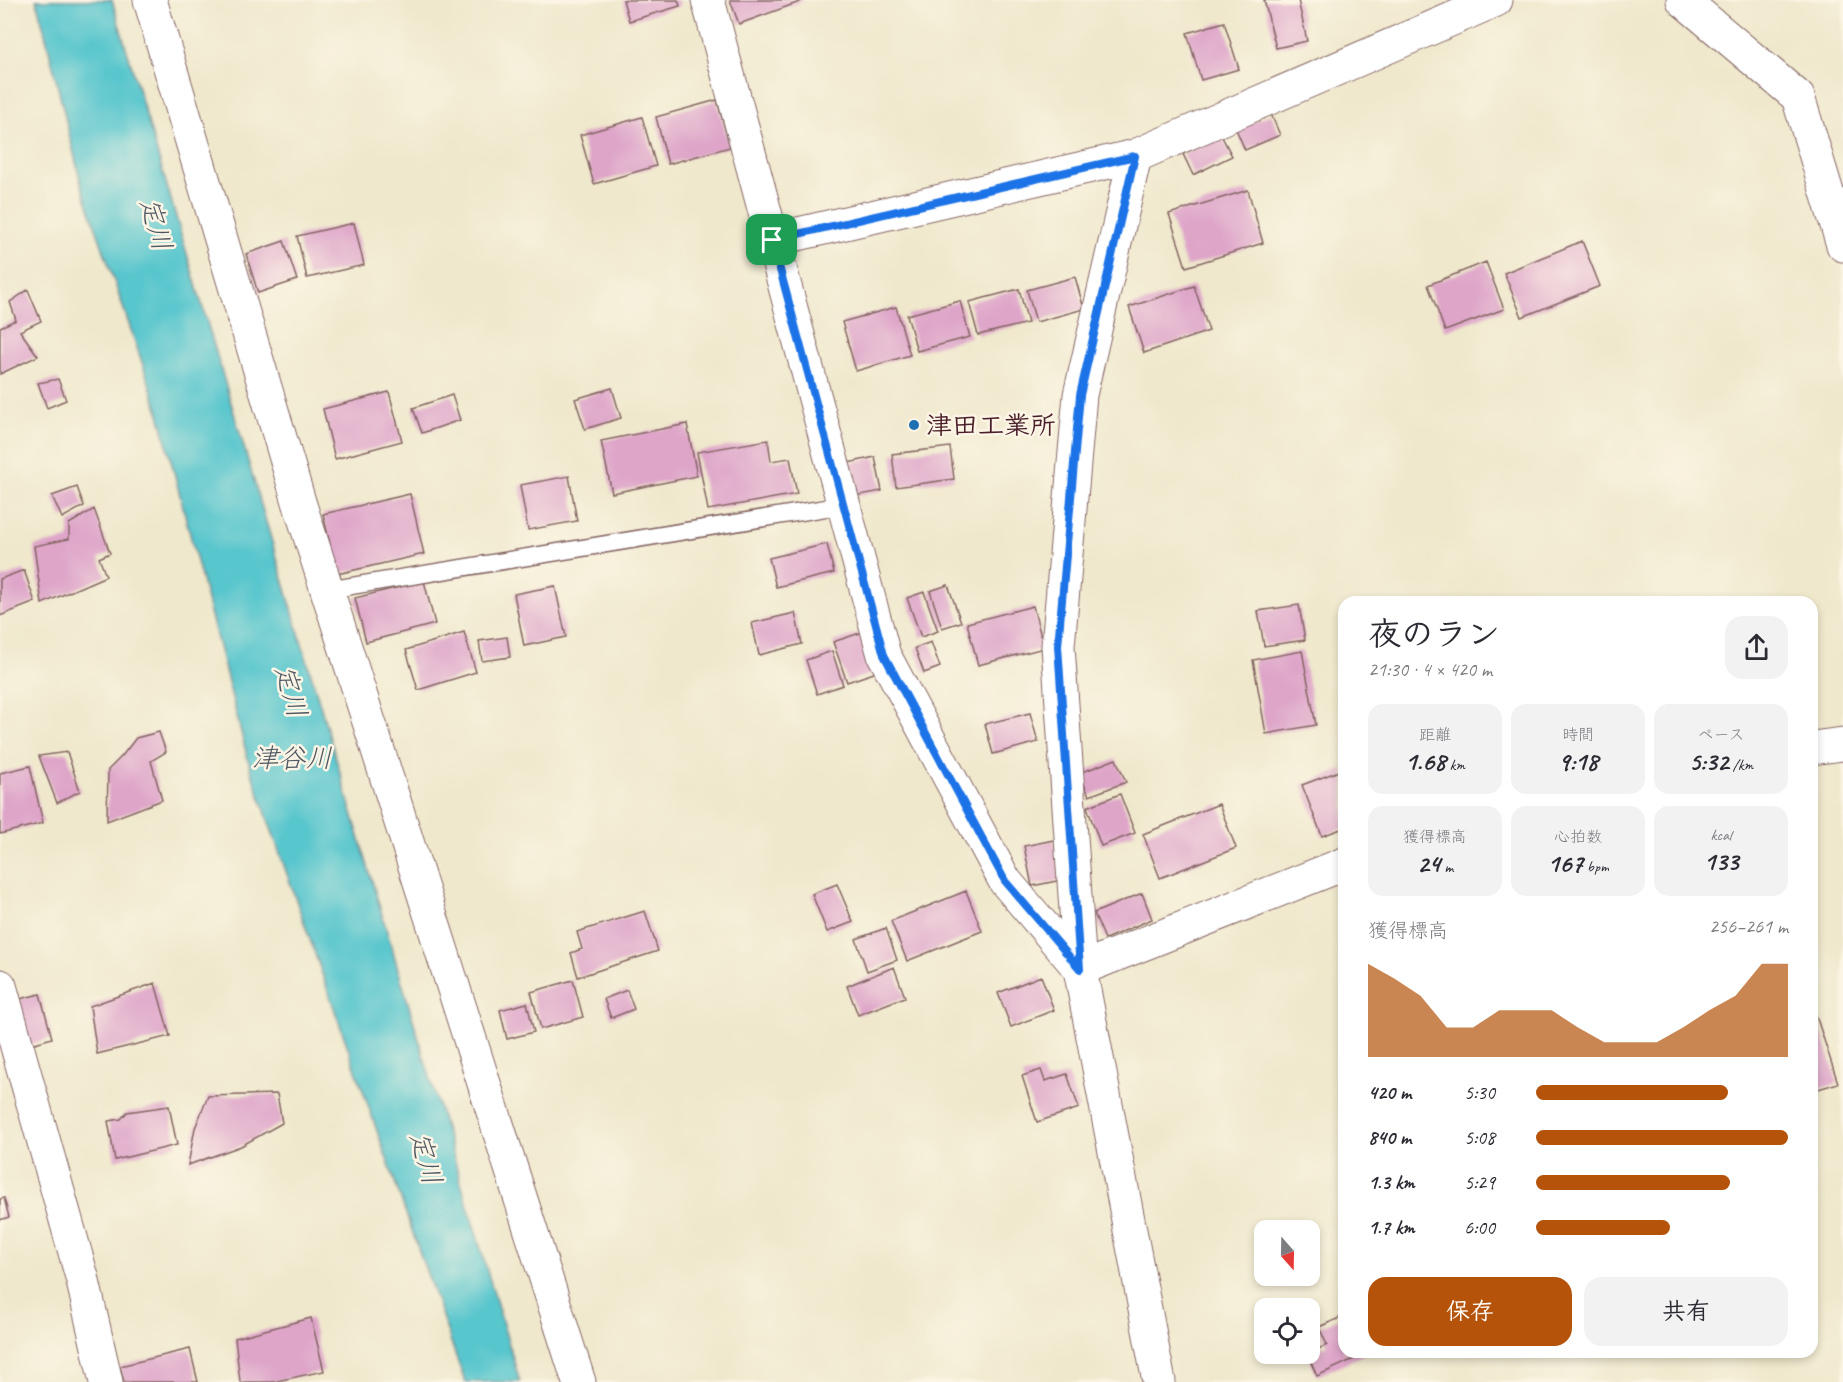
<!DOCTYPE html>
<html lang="ja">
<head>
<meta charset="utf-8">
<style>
  body { margin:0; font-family:Caveat,"Klee One",sans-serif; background:#f2f2f3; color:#2b2b33; height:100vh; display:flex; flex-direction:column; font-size:22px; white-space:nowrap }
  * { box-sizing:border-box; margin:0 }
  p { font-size:20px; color:#7c7c81 }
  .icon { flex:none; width:33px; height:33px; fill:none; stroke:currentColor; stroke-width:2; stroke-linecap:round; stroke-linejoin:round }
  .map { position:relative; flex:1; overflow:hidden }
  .drawer { position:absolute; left:1338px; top:596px; width:480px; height:762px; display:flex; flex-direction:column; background:#fff; border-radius:18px; box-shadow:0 3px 9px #0003 }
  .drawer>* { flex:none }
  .needle { width:39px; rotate:160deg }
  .fabs { position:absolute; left:1254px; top:1220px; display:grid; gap:12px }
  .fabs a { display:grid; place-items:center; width:66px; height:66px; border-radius:12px; background:#fff; box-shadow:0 3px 9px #0003; font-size:30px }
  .pin { position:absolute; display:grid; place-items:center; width:51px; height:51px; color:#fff; margin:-26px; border-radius:12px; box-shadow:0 3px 9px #0006 }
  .round { display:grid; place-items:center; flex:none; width:63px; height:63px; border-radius:18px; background:#f2f2f3 }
  .summary { display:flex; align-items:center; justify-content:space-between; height:102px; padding:0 30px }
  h1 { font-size:33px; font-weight:700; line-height:45px }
  .stats { display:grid; grid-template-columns:repeat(3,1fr); gap:9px; height:102px; padding:6px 30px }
  .stats div { display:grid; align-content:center; border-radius:15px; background:#f2f2f3; text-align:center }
  .stats b { font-size:26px; font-weight:700 }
  .stats small { font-size:16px; font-weight:400 }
  .stats p { font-size:16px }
  .chart { height:168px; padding:12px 30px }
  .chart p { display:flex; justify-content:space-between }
  .chart svg { width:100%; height:108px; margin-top:6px; fill:#b45309; opacity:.7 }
  .button { display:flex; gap:12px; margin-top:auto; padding:12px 30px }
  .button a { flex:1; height:69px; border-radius:18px; background:#b45309; color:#fff; font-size:24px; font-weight:700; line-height:69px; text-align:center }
  .button a+a { background:#f2f2f3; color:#2b2b33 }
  ul { padding:0 30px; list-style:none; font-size:20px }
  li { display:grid; grid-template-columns:96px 72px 1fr; align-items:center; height:45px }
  li i { height:15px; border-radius:8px; background:#b45309 }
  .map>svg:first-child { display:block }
  .water { fill:#59c6cd; stroke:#52727c; stroke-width:1.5 }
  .building { fill:#dea5c9 }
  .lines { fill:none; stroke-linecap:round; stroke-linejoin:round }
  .service-casing { stroke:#846563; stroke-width:19 }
  .minor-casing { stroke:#846563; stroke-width:35 }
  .service { stroke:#fff; stroke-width:16 }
  .minor { stroke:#fff; stroke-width:33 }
  .route-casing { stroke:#fff; stroke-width:12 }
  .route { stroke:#1a73e8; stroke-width:8 }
  .poi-dot { fill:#1f6fb2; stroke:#fcf5e5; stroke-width:2 }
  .labels { text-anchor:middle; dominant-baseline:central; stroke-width:5; stroke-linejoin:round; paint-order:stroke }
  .poi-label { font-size:26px; font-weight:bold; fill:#4a1f2b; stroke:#fcf5e5; text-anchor:start }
  .water-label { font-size:27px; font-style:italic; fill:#4f5964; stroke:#fcf5e5 }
</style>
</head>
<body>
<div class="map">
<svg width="1843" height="1382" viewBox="0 0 1843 1382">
  <rect width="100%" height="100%" fill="#fcf5e5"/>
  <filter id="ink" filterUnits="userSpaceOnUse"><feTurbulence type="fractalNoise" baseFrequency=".0167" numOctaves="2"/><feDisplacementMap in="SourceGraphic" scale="12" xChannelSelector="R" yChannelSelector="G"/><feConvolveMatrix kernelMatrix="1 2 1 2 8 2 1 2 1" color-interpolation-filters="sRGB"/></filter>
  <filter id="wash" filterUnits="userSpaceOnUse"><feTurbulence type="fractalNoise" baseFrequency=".008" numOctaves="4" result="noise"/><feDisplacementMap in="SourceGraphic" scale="24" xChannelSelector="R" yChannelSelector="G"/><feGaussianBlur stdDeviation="1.35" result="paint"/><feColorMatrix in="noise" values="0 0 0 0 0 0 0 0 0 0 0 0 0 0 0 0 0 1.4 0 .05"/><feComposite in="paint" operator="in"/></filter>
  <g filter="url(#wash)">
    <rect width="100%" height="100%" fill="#efe8cc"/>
    <!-- water -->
    <path class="water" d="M36 0H112L520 1382H465L251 771 157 406 82 187 44 29Z"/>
    <g id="blocks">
      <!-- building -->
      <path class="building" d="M623 0H678L680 6 629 21Z
        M730 0H805L739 24Z
        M1264 0H1298L1307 41 1276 48Z
        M1224 22 1239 69 1201 80 1187 33Z
        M717 100 730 147 668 164 656 117Z
        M1271 114 1280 135 1245 150 1236 129Z
        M642 117 656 166 594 184 580 135Z
        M1221 135 1232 156 1193 175 1183 154Z
        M1248 190 1263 243 1186 267 1169 214Z
        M354 223 364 265 307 278 297 236Z
        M284 241 297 280 258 293 246 254Z
        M1582 241 1600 286 1522 317 1504 273Z
        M1486 262 1504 309 1445 331 1428 285Z
        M1075 277 1084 309 1036 322 1027 290Z
        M1194 286 1209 331 1144 353 1129 307Z
        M1019 289 1028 323 978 335 969 302Z
        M28 290 41 321 20 331 38 356 0 374V327L16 320 10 302Z
        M960 301 970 337 917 351 907 315Z
        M896 307 910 355 856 371 842 322Z
        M58 379 66 400 47 408 38 383Z
        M612 388 621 418 585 429 575 399Z
        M389 392 402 441 335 459 323 409Z
        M452 395 460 420 422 433 413 408Z
        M687 424 697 476 612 493 601 441Z
        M768 440 771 461 790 458 797 494 708 510 697 452Z
        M950 447 954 479 896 487 892 454Z
        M875 457 882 491 855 496 848 463Z
        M569 476 577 521 528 530 520 485Z
        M77 487 84 506 62 518 52 496Z
        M410 494 424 554 337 574 323 514Z
        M94 509 110 553 99 558 106 576 42 604 34 546 69 539V524Z
        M827 544 834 573 776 587 769 558Z
        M24 570 35 602 0 616V579Z
        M424 581 435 624 366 642 355 598Z
        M948 585 961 622 942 628 930 591Z
        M555 586 566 637 524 646 514 594Z
        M924 592 938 631 921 637 907 598Z
        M1299 605 1305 640 1264 646 1258 611Z
        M1033 606 1044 648 978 665 967 623Z
        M795 613 802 644 759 655 752 623Z
        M869 630 883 670 847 682 833 642Z
        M464 632 476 672 418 690 406 650Z
        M507 637 510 657 482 661 479 641Z
        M931 642 940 667 924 673 915 648Z
        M832 651 843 685 817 694 806 660Z
        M1302 651 1316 725 1266 734 1253 660Z
        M1030 713 1038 742 993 754 985 724Z
        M159 732 166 752 151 761 162 800 107 821 108 770 122 756 136 738Z
        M67 752 80 791 57 803 39 756Z
        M1116 759 1126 782 1089 796 1080 773Z
        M30 766 43 823 0 834V773Z
        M1344 769V828L1322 836 1302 785Z
        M1120 794 1135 833 1101 846 1087 807Z
        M1219 804 1236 848 1160 878 1143 834Z
        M1054 840 1062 880 1032 886 1024 846Z
        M837 884 853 922 827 932 812 894Z
        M966 891 982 931 907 961 891 921Z
        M1142 893 1152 919 1105 939 1094 913Z
        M645 911 658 951 578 977 571 953 582 949 577 932Z
        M886 928 897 960 867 971 856 939Z
        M894 967 905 997 858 1015 847 986Z
        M1041 976 1054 1010 1011 1027 998 993Z
        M573 980 583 1017 541 1029 531 992Z
        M155 983 170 1036 97 1054 90 1006Z
        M627 990 634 1009 611 1018 604 999Z
        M40 994 52 1038 28 1045 16 1000Z
        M527 1003 534 1032 507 1039 500 1010Z
        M1812 1003 1838 1083 1812 1091Z
        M1041 1070 1045 1081 1067 1074 1079 1108 1037 1122 1022 1076Z
        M277 1094 282 1123 241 1146 188 1165 195 1128 208 1096Z
        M169 1106 177 1145 115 1160 108 1121 121 1119 127 1112Z
        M4 1198 9 1217 0 1220V1199Z
        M1344 1316V1352H1369L1317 1376 1307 1354 1327 1345 1319 1327Z
        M311 1318 324 1371 272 1382H240L235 1338Z
        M190 1349 198 1382H124L120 1366Z"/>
    </g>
  </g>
  <g filter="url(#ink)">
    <use href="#blocks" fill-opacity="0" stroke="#846563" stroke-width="1.5"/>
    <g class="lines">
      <!-- service casing -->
      <g class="service-casing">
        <path id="service" d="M327 590 844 505"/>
      </g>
      <!-- minor casing -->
      <g class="minor-casing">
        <path id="minor" d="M150 0 300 505 579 1382
          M708 0 884 655 1005 881 1080 969 1344 864
          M1683 0 1798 97 1843 245
          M772 240 1135 156
          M1812 748 1843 744
          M0 986 82 1277 106 1382
          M1159 1382 1080 969 1058 646 1080 395 1135 156 1496 0"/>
      </g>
      <!-- service -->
      <use href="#service" class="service"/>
      <!-- minor -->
      <use href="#minor" class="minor"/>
    </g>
  </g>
  <g class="lines" filter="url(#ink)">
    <!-- route casing -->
    <g class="route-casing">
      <path id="route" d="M1135 156 1080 395 1058 646 1080 969 1005 881 884 655 772 240Z"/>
    </g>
    <!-- route -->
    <use href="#route" class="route"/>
  </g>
  <!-- markers -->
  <circle class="poi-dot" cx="914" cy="425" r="6"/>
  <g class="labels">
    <!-- poi labels -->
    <g class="poi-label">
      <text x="926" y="425">津田工業所</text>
    </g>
    <!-- water labels -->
    <g class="water-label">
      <text transform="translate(156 224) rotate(74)">定川</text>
      <text transform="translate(291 691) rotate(74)">定川</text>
      <text x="292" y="758">津谷川</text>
      <text transform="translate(426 1158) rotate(74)">定川</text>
    </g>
  </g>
</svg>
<div class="fabs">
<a><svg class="needle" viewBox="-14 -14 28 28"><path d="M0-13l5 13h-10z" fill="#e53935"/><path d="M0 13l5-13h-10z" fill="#7c7c81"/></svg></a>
<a><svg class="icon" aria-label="locate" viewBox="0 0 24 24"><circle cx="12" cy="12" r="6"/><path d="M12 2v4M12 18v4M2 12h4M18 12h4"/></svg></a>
</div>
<div class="pin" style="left:772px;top:240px;background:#1e9e55"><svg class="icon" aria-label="arrive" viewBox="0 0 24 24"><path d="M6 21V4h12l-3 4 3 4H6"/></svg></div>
<section class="drawer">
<div class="summary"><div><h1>夜のラン</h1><p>21:30 · 4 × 420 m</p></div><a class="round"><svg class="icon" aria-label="share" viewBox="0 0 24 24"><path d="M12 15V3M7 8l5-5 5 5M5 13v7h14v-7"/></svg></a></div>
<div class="stats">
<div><p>距離</p><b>1.68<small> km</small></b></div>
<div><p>時間</p><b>9:18</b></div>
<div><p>ペース</p><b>5:32<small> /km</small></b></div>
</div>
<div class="stats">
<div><p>獲得標高</p><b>24<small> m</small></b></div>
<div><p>心拍数</p><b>167<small> bpm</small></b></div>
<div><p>kcal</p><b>133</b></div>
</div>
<div class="chart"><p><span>獲得標高</span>256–261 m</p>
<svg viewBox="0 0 160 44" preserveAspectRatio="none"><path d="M0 44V6L10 12L20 19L30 32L40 32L50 25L60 25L70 25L80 32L90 38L100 38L110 38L120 32L130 25L140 19L150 6L160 6V44z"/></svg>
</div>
<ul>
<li><b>420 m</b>5:30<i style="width:76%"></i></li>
<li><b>840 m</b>5:08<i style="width:100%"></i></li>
<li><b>1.3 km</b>5:29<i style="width:77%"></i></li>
<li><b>1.7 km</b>6:00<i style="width:53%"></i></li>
</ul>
<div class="button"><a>保存</a><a>共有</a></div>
</section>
</div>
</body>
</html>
